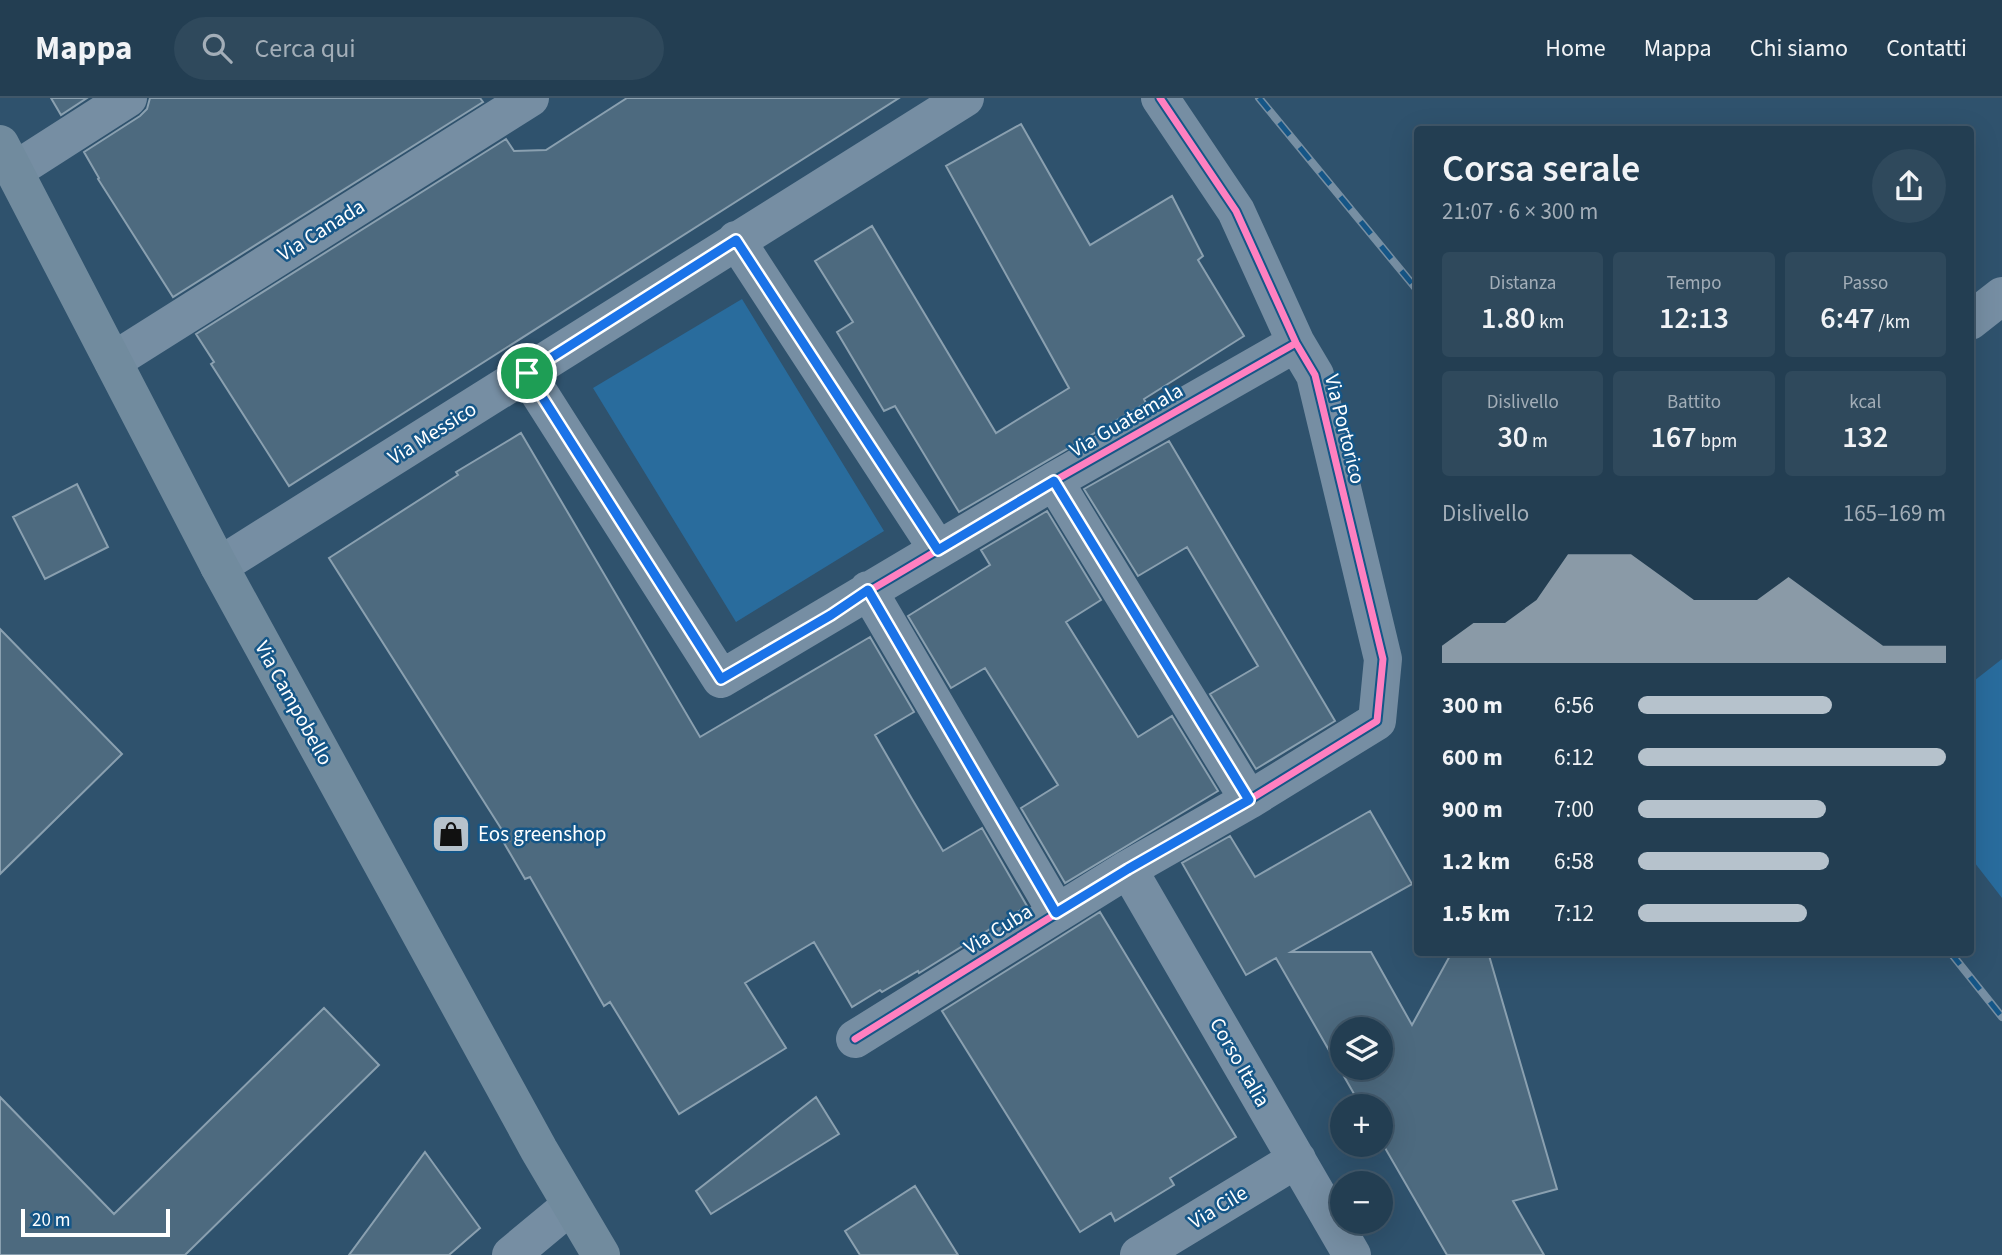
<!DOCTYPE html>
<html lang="it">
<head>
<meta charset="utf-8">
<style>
  body { margin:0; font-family:"Source Sans 3",sans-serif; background:#2f495c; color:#f1f3f6; height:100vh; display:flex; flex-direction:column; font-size:26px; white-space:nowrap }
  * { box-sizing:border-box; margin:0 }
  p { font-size:23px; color:#a3aeb8 }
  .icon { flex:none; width:38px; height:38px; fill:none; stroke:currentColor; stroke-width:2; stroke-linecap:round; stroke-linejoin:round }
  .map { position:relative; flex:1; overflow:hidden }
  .sheet { position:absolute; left:1414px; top:28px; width:560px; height:830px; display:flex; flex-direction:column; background:#233e52; border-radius:7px; box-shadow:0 7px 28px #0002,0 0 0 2px #405769 }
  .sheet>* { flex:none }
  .tools { position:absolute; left:1330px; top:919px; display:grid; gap:14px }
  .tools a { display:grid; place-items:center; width:63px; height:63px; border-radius:50%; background:#233e52; box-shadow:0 7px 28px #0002,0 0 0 2px #405769; font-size:35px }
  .scale { position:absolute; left:21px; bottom:18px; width:149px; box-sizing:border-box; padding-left:7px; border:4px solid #fff; border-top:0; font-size:19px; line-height:24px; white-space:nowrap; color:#fff; -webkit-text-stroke:5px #155687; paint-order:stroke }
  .pin { position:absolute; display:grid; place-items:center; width:60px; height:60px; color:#fff; margin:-30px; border:4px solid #fff; border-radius:50%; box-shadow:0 2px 7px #0007 }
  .round { display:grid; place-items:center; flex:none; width:74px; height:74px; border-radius:37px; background:#2f495c }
  .overview { display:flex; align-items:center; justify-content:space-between; height:119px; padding:0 28px }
  h1 { font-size:38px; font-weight:600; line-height:52px }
  .metrics { display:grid; grid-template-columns:repeat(3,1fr); gap:10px; height:119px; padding:7px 28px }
  .metrics div { display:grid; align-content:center; border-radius:7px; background:#2f495c; text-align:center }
  .metrics b { font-size:30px; font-weight:600 }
  .metrics small { font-size:19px; font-weight:400 }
  .metrics p { font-size:19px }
  .chart { height:196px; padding:14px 28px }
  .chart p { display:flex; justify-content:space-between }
  .chart svg { width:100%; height:126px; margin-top:7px; fill:#b6c2cc; opacity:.7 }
  ul { padding:0 28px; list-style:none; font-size:23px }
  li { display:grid; grid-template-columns:112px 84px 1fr; align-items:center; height:52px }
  li i { height:18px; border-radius:9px; background:#b6c2cc }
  header { display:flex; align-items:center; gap:42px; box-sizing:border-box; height:98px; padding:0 35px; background:#233e52; border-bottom:2px solid #405769 }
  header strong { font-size:33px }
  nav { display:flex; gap:38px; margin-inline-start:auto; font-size:24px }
  .search { width:490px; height:63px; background:#2f495c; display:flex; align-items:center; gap:18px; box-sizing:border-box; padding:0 24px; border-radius:38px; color:#a3aeb8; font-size:26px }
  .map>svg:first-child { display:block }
  .green { fill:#296c9d }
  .building { fill:#4d6a7f; stroke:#8aa0b0; stroke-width:2; fill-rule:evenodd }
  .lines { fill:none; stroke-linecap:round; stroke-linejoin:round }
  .street { stroke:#768ea3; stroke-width:38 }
  .secondary { stroke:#718b9e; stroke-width:38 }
  .rail-casing { stroke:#778fa3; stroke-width:8 }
  .rail { stroke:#155687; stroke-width:5; stroke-dasharray:16; stroke-linecap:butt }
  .cycleway-casing { stroke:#155687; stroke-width:11 }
  .cycleway { stroke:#ff80c0; stroke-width:7 }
  .route-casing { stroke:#fff; stroke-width:14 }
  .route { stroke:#1a73e8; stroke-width:9 }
  .labels { text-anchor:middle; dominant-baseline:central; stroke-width:5; stroke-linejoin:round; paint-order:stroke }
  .street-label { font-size:21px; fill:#fff; stroke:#155687 }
  .poi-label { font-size:21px; fill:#fff; stroke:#155687; text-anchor:start }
</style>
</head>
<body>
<header>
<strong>Mappa</strong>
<div class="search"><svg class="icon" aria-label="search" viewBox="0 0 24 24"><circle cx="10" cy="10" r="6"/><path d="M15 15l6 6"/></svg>Cerca qui</div>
<nav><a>Home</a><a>Mappa</a><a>Chi siamo</a><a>Contatti</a></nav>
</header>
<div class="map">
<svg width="2002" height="1157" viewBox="0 0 2002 1157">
  <rect width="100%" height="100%" fill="#2f526d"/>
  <!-- green -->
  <path class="green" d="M742 201 884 433 736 524 593 290Z
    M2002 561V800L1971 760 1970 586Z"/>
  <!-- building -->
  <path class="building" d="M51 0H87L61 17Z
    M150 0H480L483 4 173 199 98 81 99 80 84 54 140 18 147 11Z
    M627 0H899L289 388 211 266 214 264 196 236 506 41 514 53 546 52Z
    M1021 26 1090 147 1172 98 1203 158 1198 162 1244 238 1144 301 1146 305 959 414 895 308 884 313 837 234 853 224 815 163 872 128 996 335 1069 290 946 68Z
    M521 335 700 639 870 539 914 614 875 637 912 701 943 753 982 730 1027 808 919 875 918 873 882 894 880 892 852 909 814 844 745 885 786 950 679 1016 610 904 604 908 530 779 525 781 504 745 509 743 329 460 458 377 456 374Z
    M1169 343 1335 623 1256 671 1210 596 1258 568 1187 449 1138 478 1084 391Z
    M77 386 108 449 45 481 13 419Z
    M1047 413 1101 502 1066 524 1138 639 1172 618 1218 693 1065 785 1021 710 1058 687 985 570 951 590 908 518 990 467 981 452Z
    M0 531 122 656 0 776Z
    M1370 713 1412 786 1291 854H1371L1412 927 1452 854H1488L1557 1091 1513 1103 1544 1157H1447L1381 1043V1008H1361L1276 860 1246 877 1182 765 1230 738 1255 779ZM1342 931H1381V970H1342Z
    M1100 814 1236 1039 1170 1080 1174 1087 1115 1123 1111 1115 1080 1134 942 913Z
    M324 910 379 967 185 1157H0V999L114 1116Z
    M816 999 839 1036 711 1116 696 1093Z
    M425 1054 480 1130 449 1157H349Z
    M915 1088 958 1157H860L845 1133Z"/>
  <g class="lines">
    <!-- street -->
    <path class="street" d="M14 73 128 0
      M736 142 938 452
      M1970 223 2002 198
      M113 263 530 0
      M527 276 721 581 1054 383 1296 245
      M1054 383 1249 702
      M219 468 965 0
      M868 492 1057 815
      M1128 771 1352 1157
      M855 941 1128 771 1249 702 1377 623 1383 561 1315 277 1296 245 1236 113 1160 0
      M511 1157 570 1108
      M1139 1157 1297 1061"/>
    <!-- secondary -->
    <path class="secondary" d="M0 46 219 468 539 1052 601 1157"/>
    <!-- rail casing -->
    <g class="rail-casing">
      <path id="rail" d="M1259 0 1418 193
        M1950 854 2002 919"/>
    </g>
    <!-- rail -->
    <use href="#rail" class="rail"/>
    <!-- cycleway casing -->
    <g class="cycleway-casing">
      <path id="cycleway" d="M527 276 721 581 1054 383 1296 245
        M855 941 1128 771 1249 702 1377 623 1383 561 1315 277 1296 245 1236 113 1160 0"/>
    </g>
    <!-- cycleway -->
    <use href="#cycleway" class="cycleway"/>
  </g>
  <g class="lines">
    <!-- route casing -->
    <g class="route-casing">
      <path id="route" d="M736 142 938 452 1054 383 1249 702 1128 771 1056 815 868 492 831 517 721 581 527 275Z"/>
    </g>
    <!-- route -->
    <use href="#route" class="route"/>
  </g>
  <!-- icons -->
  <defs>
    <g id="shop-square" transform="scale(2.0125)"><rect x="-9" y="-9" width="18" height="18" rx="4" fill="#b6c2cc" stroke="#155687"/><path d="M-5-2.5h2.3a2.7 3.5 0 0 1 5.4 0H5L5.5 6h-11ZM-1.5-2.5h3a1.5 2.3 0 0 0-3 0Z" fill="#111"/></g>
  </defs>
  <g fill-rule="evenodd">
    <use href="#shop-square" x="451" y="736"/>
  </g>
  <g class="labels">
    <!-- street labels -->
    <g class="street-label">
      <text transform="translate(321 132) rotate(-32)">Via Canada</text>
      <text transform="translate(1126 322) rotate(-30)">Via Guatemala</text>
      <text transform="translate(1345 331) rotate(76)">Via Portorico</text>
      <text transform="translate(432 335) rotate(-32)">Via Messico</text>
      <text transform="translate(294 605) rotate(61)">Via Campobello</text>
      <text transform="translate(998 831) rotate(-32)">Via Cuba</text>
      <text transform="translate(1240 964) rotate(60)">Corso Italia</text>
      <text transform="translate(1218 1109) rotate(-31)">Via Cile</text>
    </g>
    <!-- poi labels -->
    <g class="poi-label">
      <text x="478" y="736">Eos greenshop</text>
    </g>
  </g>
</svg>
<div class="tools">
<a><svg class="icon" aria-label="layers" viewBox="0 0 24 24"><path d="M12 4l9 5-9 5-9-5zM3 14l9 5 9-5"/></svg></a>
<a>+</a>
<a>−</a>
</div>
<div class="scale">20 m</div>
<div class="pin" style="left:527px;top:275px;background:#1e9e55"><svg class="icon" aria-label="arrive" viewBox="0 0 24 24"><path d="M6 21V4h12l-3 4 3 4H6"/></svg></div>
<section class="sheet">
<div class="overview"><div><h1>Corsa serale</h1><p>21:07 · 6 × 300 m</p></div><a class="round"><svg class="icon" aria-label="share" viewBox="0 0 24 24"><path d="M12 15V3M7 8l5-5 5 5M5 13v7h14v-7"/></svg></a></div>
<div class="metrics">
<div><p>Distanza</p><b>1.80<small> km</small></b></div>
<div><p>Tempo</p><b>12:13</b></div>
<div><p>Passo</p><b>6:47<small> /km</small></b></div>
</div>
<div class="metrics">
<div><p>Dislivello</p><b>30<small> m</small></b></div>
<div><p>Battito</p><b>167<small> bpm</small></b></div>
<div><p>kcal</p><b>132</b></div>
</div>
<div class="chart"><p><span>Dislivello</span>165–169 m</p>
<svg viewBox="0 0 160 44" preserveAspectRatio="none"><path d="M0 44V38L10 30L20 30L30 22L40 6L50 6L60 6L70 14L80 22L90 22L100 22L110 14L120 22L130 30L140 38L150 38L160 38V44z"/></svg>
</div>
<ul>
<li><b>300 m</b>6:56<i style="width:63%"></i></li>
<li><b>600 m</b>6:12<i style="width:100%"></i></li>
<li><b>900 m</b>7:00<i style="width:61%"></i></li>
<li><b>1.2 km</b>6:58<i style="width:62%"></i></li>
<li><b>1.5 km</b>7:12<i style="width:55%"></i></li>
</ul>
</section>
</div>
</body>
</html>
